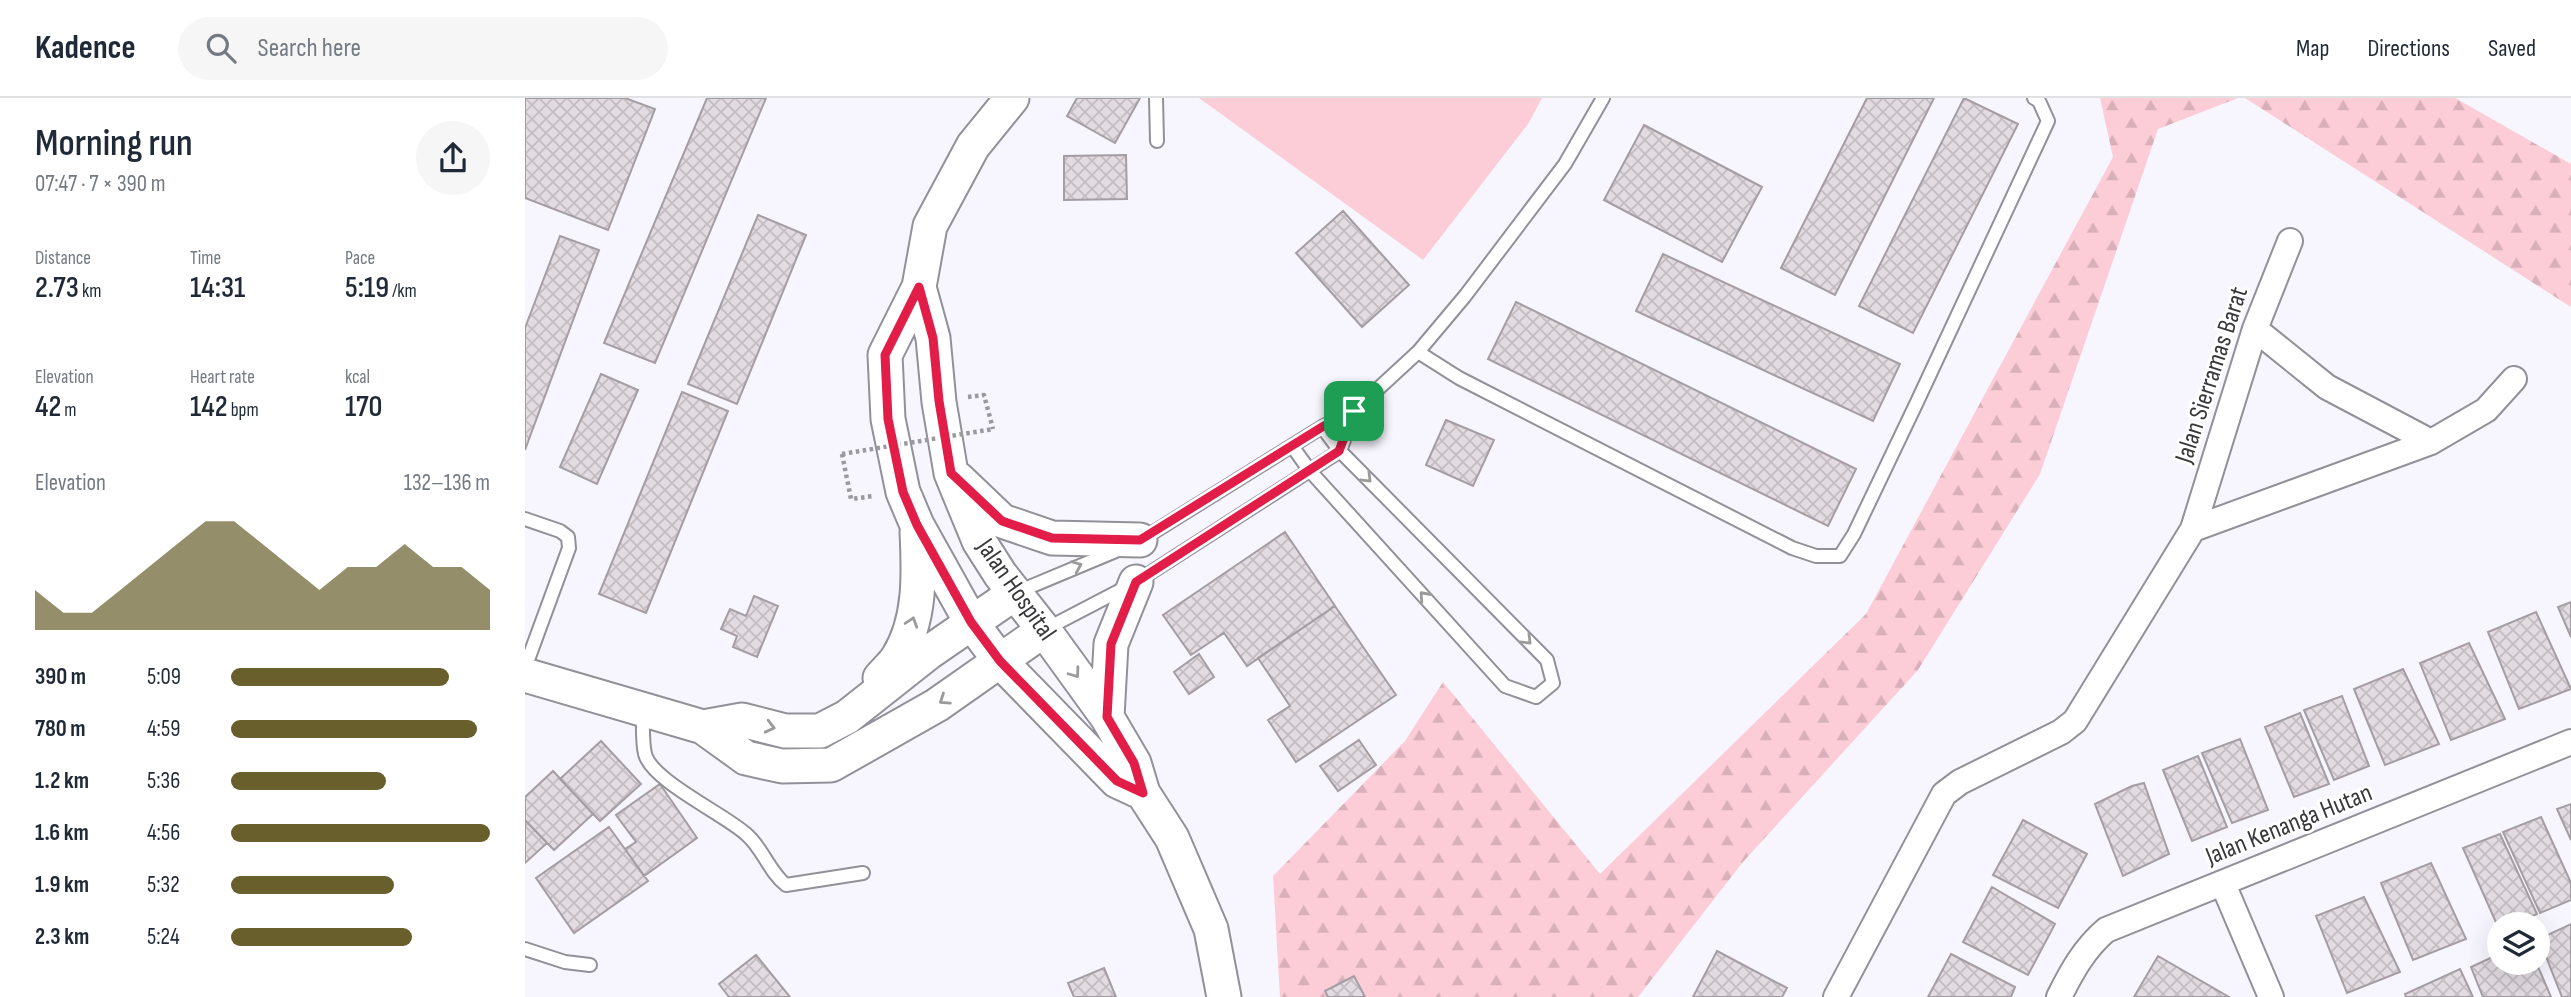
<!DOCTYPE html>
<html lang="en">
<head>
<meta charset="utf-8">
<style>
  body { margin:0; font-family:"Sofia Sans Condensed",sans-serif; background:#f6f6f7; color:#1f2937; height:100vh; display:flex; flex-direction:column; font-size:26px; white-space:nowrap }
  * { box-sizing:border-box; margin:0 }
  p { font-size:23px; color:#747a83 }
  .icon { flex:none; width:38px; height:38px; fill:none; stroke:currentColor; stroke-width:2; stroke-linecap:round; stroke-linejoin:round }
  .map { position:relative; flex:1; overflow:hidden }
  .sheet { display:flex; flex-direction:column; background:#fff; width:525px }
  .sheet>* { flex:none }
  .controls { position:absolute; left:1962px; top:814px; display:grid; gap:14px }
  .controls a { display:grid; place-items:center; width:63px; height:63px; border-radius:50%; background:#fff; box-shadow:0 7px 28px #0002; font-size:35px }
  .pin { position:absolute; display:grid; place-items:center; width:60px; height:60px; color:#fff; margin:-30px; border-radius:14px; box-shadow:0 4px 10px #0006 }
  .round { display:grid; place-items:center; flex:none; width:74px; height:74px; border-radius:37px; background:#f6f6f7 }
  .head { display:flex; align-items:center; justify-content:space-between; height:119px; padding:0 35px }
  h1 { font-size:38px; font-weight:600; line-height:52px }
  .figures { display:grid; grid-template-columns:repeat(3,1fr); gap:10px; height:119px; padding:7px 35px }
  .figures div { display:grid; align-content:center }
  .figures b { font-size:30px; font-weight:600 }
  .figures small { font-size:19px; font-weight:400 }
  .figures p { font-size:19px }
  .chart { height:196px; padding:14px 35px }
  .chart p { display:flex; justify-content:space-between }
  .chart svg { width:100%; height:126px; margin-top:7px; fill:#695f2c; opacity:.7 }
  ul { padding:0 35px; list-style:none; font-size:23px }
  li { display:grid; grid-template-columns:112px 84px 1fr; align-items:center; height:52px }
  li i { height:18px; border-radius:9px; background:#695f2c }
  header { display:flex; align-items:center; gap:42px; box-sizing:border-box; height:98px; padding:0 35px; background:#fff; border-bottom:2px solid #e0e1e3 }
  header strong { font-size:33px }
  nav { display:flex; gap:38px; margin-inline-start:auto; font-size:24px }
  .search { width:490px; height:63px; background:#f6f6f7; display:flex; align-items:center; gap:18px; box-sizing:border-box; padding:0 24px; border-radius:38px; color:#747a83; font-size:26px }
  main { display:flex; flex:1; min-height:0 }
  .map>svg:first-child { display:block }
  .grass { fill:#fcccd7 }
  .forest { fill:url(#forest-firs) }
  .building { fill:url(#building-cross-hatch); stroke:#a49da3; stroke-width:2 }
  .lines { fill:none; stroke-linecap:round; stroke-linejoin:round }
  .service-casing { stroke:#929098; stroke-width:16 }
  .minor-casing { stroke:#929098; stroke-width:28 }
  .secondary-casing { stroke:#929098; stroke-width:37 }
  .path { stroke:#9b999f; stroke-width:4.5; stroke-dasharray:3.5 3.5; stroke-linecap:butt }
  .service { stroke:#fff; stroke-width:12 }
  .minor { stroke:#fff; stroke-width:24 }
  .secondary { stroke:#fff; stroke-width:33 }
  .path-bridge { stroke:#9b999f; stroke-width:4.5; stroke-dasharray:3.5 3.5; stroke-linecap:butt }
  .oneway { stroke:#9c9b9c }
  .route-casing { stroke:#fff; stroke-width:14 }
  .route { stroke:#e11d48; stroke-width:9 }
  .labels { text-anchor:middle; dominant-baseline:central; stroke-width:6; stroke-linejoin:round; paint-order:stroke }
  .street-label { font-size:26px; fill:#38373a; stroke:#fff }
</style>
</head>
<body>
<header>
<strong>Kadence</strong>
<div class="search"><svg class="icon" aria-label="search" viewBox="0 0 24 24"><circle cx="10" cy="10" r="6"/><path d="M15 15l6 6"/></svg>Search here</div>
<nav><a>Map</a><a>Directions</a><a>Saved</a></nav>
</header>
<main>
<section class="sheet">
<div class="head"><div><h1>Morning run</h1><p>07:47 · 7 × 390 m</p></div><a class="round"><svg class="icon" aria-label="share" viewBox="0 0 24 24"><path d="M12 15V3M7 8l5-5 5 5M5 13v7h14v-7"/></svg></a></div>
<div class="figures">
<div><p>Distance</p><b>2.73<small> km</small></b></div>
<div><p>Time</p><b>14:31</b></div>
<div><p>Pace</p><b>5:19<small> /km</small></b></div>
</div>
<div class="figures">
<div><p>Elevation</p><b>42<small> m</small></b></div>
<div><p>Heart rate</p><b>142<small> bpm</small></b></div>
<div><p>kcal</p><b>170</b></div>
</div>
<div class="chart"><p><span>Elevation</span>132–136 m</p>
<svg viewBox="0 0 160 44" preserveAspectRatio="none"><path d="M0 44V30L10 38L20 38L30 30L40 22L50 14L60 6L70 6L80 14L90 22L100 30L110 22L120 22L130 14L140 22L150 22L160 30V44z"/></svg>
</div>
<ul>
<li><b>390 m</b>5:09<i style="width:84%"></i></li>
<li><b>780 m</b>4:59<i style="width:95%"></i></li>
<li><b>1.2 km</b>5:36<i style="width:60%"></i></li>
<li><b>1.6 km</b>4:56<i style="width:100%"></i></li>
<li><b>1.9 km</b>5:32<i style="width:63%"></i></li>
<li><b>2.3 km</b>5:24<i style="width:70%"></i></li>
</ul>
</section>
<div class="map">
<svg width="2046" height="899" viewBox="0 0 2046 899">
  <defs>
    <pattern id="forest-firs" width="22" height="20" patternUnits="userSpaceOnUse" patternTransform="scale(1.75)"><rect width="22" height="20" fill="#fcccd7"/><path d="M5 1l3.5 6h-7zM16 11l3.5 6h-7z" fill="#d9b0b9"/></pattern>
    <pattern id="building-cross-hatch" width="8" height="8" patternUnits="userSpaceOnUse" patternTransform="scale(1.75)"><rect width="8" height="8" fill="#e2dbe1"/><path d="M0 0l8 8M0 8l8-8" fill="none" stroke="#c3bdc2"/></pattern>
  </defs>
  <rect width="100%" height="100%" fill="#f7f5fd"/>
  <!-- grass -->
  <path class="grass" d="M674 0H1017L1003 26 898 162Z"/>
  <!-- forest -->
  <path class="forest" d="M1575 0H1713L1633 31 1515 376 1393 572 1217 765 1113 899H755L748 778 880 643 918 584 1075 776 1341 516 1588 59Z
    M1720 0H1930L2046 66V209Z"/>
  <!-- building -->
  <path class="building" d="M0 0H100L130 11 83 132 0 100Z
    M182 0H241L130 265 79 245Z
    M552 0H615L590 45 542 18Z
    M1342 0H1409L1310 197 1256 170Z
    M1439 0 1493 26 1388 235 1334 208Z
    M1119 27 1237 89 1197 164 1079 102Z
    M601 57 602 101 539 102V58Z
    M818 113 884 187 837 229 771 155Z
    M233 117 281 137 212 306 163 286Z
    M35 138 74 152 0 352V230Z
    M1138 156 1375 266 1348 323 1111 213Z
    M991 204 1331 371 1303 428 963 261Z
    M76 276 113 292 72 386 35 369Z
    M157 294 203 313 121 515 74 496Z
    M921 322 969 342 948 388 901 367Z
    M760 434 810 508 722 568 699 535 666 557 638 517Z
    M229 498 253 508 232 559 208 549 212 538 196 531 205 511 221 518Z
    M2046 504V539L2033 509Z
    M810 508 871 597 771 664 743 622 765 608 733 560Z
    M2011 514 2046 591 1994 611 1963 534Z
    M1944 545 1980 621 1926 642 1895 565Z
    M674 556 689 579 664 596 649 574Z
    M1878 571 1914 646 1860 667 1829 591Z
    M1817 598 1844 668 1809 682 1779 612Z
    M1775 615 1804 686 1769 699 1740 629Z
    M1715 641 1743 712 1707 725 1677 655Z
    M834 642 851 667 813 693 795 668Z
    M76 643 116 686 75 723 35 681Z
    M1673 658 1702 729 1667 743 1638 672Z
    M28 673 68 716 29 752 0 722V699Z
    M1619 685 1644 756 1598 778 1570 706 1607 688Z
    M135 686 172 740 119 778 100 751 111 744 91 717Z
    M2046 706V742L2032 711Z
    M2016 719 2046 785V802L2015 815 1978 734Z
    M0 722 22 745 0 765Z
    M1498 722 1562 756 1533 810 1468 777Z
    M84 729 123 783 49 835 11 780Z
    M1975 736 2012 816 1989 826H1974V831L1938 750Z
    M1906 765 1941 841 1888 862 1856 785Z
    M1467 789 1530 826 1503 877 1438 844Z
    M1839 799 1875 874 1822 895 1791 818Z
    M2046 826V899H2037L2014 841Z
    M1192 853 1262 890 1257 899H1168Z
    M1426 856 1490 889 1486 899H1403Z
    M1974 856V864H2011L2026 899H1958L1946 869Z
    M231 857 265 899H204L194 886Z
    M1633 858 1704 899H1609Z
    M579 870 591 899H549L543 885Z
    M1935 871 1948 899H1881L1880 896Z
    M829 878 840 899H803L800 893Z"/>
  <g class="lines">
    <!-- service casing -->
    <g class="service-casing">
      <path id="service" d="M631 0 632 43
        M893 254 934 280 1267 450 1291 458H1315L1329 436 1392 304 1523 23 1514 3 1509 0
        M767 348 785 373 980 588 1011 599 1028 585 1022 562 815 353 797 329
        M0 421 35 433 43 439 44 450 0 570
        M616 442 797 329 829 313 893 254 940 198 1040 66 1078 0
        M490 495 593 452
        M519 532 611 484 815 353 829 313
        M118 612C118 626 117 643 120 656 127 683 199 716 221 736 238 750 244 774 261 787L338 775
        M0 851 40 864 65 867"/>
    </g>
    <!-- minor casing -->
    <g class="minor-casing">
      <path id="minor" d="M1730 231 1802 289 1906 344
        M1668 431 1906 344 1961 312 1989 281
        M1698 786 1746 899
        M1311 899 1419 696 1435 684 1536 634 1550 623 1668 431 1730 231 1765 143
        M1534 899C1547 873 1559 851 1581 832L2046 644"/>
    </g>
    <!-- secondary casing -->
    <g class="secondary-casing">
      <path id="secondary" d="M487 0 448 48 405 128 394 189 360 257 363 321 378 394 392 427 446 524 475 563 592 683 618 695
        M394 189 408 240 414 304 426 375 454 443 475 476 519 532 582 619 609 665 618 695 647 740 686 831 699 899
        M433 381 477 423 527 440 615 442
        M0 577 178 629 217 622 260 633H295L322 619 403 555 490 495
        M355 580C361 573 369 566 373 559 396 522 394 476 392 434
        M582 619 586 546 611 484
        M178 629 221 660 257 668 306 667 412 607 519 532"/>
    </g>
    <!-- path -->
    <path class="path" d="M443 299 459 297 468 331
      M317 356 326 401 349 398"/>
    <!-- service -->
    <use href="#service" class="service"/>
    <!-- minor -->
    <use href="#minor" class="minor"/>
    <!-- secondary -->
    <use href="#secondary" class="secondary"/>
    <!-- path-bridge -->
    <path class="path-bridge" d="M317 356 468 331"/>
  </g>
  <!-- one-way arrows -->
  <defs><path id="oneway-chevron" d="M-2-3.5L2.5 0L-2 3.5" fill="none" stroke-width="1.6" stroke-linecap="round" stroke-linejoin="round" transform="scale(1.75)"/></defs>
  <g class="oneway">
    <use href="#oneway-chevron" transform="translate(842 380) rotate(45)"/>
    <use href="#oneway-chevron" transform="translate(552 468) rotate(-23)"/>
    <use href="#oneway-chevron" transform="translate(899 498) rotate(-132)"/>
    <use href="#oneway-chevron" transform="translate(387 524) rotate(-72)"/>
    <use href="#oneway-chevron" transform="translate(1002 542) rotate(45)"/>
    <use href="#oneway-chevron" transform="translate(550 575) rotate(54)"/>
    <use href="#oneway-chevron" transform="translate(419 602) rotate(146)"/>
    <use href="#oneway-chevron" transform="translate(245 629) rotate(14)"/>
  </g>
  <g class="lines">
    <!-- route casing -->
    <g class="route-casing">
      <path id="route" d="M394 189 408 240 414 303 426 375 477 423 527 440 615 442 797 329 829 313 814 353 611 484 586 546 582 619 609 665 618 695 592 683 475 563 446 524 392 427 378 394 363 321 360 257Z"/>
    </g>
    <!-- route -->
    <use href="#route" class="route"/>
  </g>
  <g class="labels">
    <!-- street labels -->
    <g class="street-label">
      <text transform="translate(1687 277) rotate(-72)">Jalan Sierramas Barat</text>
      <text transform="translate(491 492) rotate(55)">Jalan Hospital</text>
      <text transform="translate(1764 727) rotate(-22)">Jalan Kenanga Hutan</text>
    </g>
  </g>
</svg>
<div class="controls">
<a><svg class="icon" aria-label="layers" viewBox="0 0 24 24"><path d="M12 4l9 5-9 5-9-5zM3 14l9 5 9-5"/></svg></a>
</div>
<div class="pin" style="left:829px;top:313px;background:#1e9e55"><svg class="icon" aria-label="arrive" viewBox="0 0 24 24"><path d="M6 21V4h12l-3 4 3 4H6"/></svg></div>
</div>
</main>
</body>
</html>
